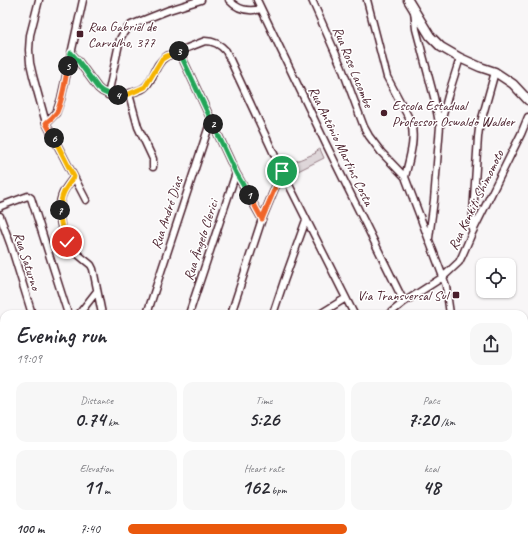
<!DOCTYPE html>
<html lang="en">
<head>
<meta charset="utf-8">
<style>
  body { margin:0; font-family:Caveat,sans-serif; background:#f7f7f7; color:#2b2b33; height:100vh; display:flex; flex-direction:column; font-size:15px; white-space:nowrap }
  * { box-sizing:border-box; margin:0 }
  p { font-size:13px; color:#7c7c81 }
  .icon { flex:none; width:22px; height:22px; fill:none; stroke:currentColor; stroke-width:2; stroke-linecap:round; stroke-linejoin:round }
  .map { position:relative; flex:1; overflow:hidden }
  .drawer { position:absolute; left:0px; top:310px; width:528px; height:242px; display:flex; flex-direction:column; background:#fff; border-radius:12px 12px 0 0; box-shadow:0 1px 3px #0004 }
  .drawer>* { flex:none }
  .buttons { position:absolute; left:476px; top:258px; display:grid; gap:8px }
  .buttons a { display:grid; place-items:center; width:40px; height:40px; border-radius:8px; background:#fff; box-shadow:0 1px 3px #0004; font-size:20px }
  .pin { position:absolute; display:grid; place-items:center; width:34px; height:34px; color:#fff; margin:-17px; border:2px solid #fff; border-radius:50%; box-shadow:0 1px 4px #0007 }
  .km { position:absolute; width:20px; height:20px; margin:-10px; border-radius:50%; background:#222; color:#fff; font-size:11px; line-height:20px; text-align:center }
  .round { display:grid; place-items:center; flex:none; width:42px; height:42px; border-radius:12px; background:#f7f7f7 }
  .overview { display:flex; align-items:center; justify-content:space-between; height:68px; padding:0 16px }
  h1 { font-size:22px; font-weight:700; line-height:30px }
  .metrics { display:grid; grid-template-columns:repeat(3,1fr); gap:6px; height:68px; padding:4px 16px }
  .metrics div { display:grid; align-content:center; border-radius:10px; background:#f7f7f7; text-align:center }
  .metrics b { font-size:20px; font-weight:700 }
  .metrics small { font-size:11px; font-weight:400 }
  .metrics p { font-size:11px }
  ul { padding:0 16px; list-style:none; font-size:13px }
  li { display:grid; grid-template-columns:64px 48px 1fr; align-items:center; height:30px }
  li i { height:10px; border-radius:5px; background:#ea580c }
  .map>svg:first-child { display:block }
  .green { fill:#ded6d9; stroke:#947a82 }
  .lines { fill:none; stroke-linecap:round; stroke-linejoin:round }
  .street-casing { stroke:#4a1f2b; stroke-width:9 }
  .secondary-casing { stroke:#4a1f2b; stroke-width:11 }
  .street { stroke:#fff; stroke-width:6 }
  .secondary { stroke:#fff; stroke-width:8 }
  .split-1-casing { stroke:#fff; stroke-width:8 }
  .split-2-casing { stroke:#fff; stroke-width:8 }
  .split-3-casing { stroke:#fff; stroke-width:8 }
  .split-4-casing { stroke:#fff; stroke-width:8 }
  .split-5-casing { stroke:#fff; stroke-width:8 }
  .split-6-casing { stroke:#fff; stroke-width:8 }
  .split-7-casing { stroke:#fff; stroke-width:8 }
  .split-8-casing { stroke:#fff; stroke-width:8 }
  .split-1 { stroke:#f0652b; stroke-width:5 }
  .split-2 { stroke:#22a559; stroke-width:5 }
  .split-3 { stroke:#22a559; stroke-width:5 }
  .split-4 { stroke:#f5b400; stroke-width:5 }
  .split-5 { stroke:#22a559; stroke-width:5 }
  .split-6 { stroke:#f0652b; stroke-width:5 }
  .split-7 { stroke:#f5b400; stroke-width:5 }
  .split-8 { stroke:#f5b400; stroke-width:5 }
  .poi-dot { fill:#4a1f2b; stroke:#fff; stroke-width:1.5 }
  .labels { text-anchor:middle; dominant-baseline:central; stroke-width:3; stroke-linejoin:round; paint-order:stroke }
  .poi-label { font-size:14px; fill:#4a1f2b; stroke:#fff; text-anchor:start }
  .street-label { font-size:14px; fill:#4a1f2b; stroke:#fff }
</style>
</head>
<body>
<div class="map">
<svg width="528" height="552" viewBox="0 0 528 552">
  <rect width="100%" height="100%" fill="#f8f6f7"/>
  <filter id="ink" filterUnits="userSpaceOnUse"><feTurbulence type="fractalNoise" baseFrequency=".025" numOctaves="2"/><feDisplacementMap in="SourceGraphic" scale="8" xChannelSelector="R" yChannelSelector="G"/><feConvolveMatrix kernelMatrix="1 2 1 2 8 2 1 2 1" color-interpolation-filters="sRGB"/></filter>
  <g filter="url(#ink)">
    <!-- green -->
    <path class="green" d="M320 149 324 158 294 173 289 164 316 153 315 152Z"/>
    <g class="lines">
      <!-- street casing -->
      <g class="street-casing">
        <path id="street" d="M39 0 30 35 29 50 30 63 33 76 46 123 86 200
          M229 0C238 10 248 12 261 9
          M257 0 326 144 404 302
          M312 0 342 68 364 127 369 136 381 152 405 177 443 277 446 286 450 314
          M367 0 387 77 411 122C416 140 409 159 405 177
          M414 11 416 29 434 97 439 123
          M179 51 236 173 262 219
          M71 53 79 62 98 88C108 98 121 96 134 92 137 91 142 90 145 87 155 78 154 64 167 56L205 41C214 41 220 44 226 51L282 171 354 314
          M129 94 138 127 153 159V167
          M108 95 120 39C123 33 126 29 131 25L169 10 201 0
          M46 123 56 113 61 99 83 0
          M74 177C70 182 66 187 63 193 56 208 60 237 72 249 78 255 85 260 91 265L93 269 102 314
          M0 207 1 206 28 196 31 198 68 314
          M0 216 11 246 32 314
          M472 229 478 137 479 129 495 72
          M429 238 434 200 440 126 448 96 460 58
          M79 314 97 291
          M147 314 211 120
          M189 314 236 173
          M231 314 262 219 282 171
          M273 314 284 281 306 220
          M320 314 346 298
          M389 314 404 302 443 277 459 262 462 256 472 233 521 134 528 117
          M0 325 4 337
          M0 416 4 410
          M0 467 4 472
          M0 483 4 486
          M0 518 4 511
          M128 548 130 552
          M209 548 213 552
          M448 548 450 552
          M465 548 468 552
          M44 552 46 548"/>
      </g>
      <!-- secondary casing -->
      <g class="secondary-casing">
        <path id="secondary" d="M408 0 430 36 441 47 460 58 480 67 495 72 513 84 528 100"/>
      </g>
      <!-- street -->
      <use href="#street" class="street"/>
      <!-- secondary -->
      <use href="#secondary" class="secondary"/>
    </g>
  </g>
  <g class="lines" filter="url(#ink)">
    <!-- split-1 casing -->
    <g class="split-1-casing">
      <path id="split-1" d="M249 195 262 219 282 171"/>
    </g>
    <!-- split-2 casing -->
    <g class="split-2-casing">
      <path id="split-2" d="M213 124 236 173 249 195"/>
    </g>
    <!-- split-3 casing -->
    <g class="split-3-casing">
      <path id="split-3" d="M179 51 213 124"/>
    </g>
    <!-- split-4 casing -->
    <g class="split-4-casing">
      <path id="split-4" d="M118 95 129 94 145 87 162 59 167 56 179 51"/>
    </g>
    <!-- split-5 casing -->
    <g class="split-5-casing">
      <path id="split-5" d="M68 66 71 53 79 62 98 88C104 94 110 95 118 95"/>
    </g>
    <!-- split-6 casing -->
    <g class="split-6-casing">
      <path id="split-6" d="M54 138 46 123C50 120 54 116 57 112 63 99 65 80 68 66"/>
    </g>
    <!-- split-7 casing -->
    <g class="split-7-casing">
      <path id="split-7" d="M54 138 74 177C65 189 61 194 60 210"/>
    </g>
    <!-- split-8 casing -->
    <g class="split-8-casing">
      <path id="split-8" d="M60 210C59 221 63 232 67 242"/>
    </g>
    <!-- split-1 -->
    <use href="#split-1" class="split-1"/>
    <!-- split-2 -->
    <use href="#split-2" class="split-2"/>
    <!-- split-3 -->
    <use href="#split-3" class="split-3"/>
    <!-- split-4 -->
    <use href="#split-4" class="split-4"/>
    <!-- split-5 -->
    <use href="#split-5" class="split-5"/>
    <!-- split-6 -->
    <use href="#split-6" class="split-6"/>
    <!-- split-7 -->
    <use href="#split-7" class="split-7"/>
    <!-- split-8 -->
    <use href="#split-8" class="split-8"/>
  </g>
  <!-- markers -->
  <g class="poi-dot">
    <rect x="76" y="30" width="8" height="8" rx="2"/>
    <circle cx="384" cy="113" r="4"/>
    <rect x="452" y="291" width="8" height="8" rx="2"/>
  </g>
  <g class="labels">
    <!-- poi labels -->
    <g class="poi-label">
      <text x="88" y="26">Rua Gabriel de<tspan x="88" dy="16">Carvalho, 377</tspan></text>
      <text x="392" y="105">Escola Estadual<tspan x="392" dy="16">Professor Oswaldo Walder</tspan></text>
      <text x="448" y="295" text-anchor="end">Via Transversal Sul</text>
    </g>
    <!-- street labels -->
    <g class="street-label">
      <text transform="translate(353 67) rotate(68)">Rua Rose Lacombe</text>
      <text transform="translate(341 146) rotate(64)">Rua Antônio Martins Costa</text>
      <text transform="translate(476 200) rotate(-64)">Rua Kenkiti Shimomoto</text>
      <text transform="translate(167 213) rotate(-72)">Rua André Dias</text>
      <text transform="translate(201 240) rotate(-72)">Rua Ângelo Clerici</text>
      <text transform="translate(27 261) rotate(72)">Rua Saturno</text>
    </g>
  </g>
</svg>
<div class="buttons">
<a><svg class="icon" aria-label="locate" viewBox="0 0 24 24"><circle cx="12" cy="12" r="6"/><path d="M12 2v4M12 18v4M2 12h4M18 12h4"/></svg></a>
</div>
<div class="pin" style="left:282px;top:171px;background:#1e9e55"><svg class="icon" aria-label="arrive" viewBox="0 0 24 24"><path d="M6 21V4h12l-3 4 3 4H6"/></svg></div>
<div class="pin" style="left:67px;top:242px;background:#d93025"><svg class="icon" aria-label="check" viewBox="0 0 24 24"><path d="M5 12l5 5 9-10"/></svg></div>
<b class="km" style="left:249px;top:195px">1</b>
<b class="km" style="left:213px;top:124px">2</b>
<b class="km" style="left:179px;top:51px">3</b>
<b class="km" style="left:118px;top:95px">4</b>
<b class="km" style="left:68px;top:66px">5</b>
<b class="km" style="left:54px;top:138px">6</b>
<b class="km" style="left:60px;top:210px">7</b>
<section class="drawer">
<div class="overview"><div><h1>Evening run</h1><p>19:09</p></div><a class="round"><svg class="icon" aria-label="share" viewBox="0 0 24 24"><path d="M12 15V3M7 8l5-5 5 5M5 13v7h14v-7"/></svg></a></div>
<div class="metrics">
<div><p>Distance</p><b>0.74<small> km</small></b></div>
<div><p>Time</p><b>5:26</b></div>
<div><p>Pace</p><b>7:20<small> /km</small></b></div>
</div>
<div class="metrics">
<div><p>Elevation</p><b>11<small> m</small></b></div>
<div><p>Heart rate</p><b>162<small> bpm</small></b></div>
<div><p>kcal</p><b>48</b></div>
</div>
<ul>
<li><b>100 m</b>7:40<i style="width:57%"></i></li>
</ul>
</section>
</div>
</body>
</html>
